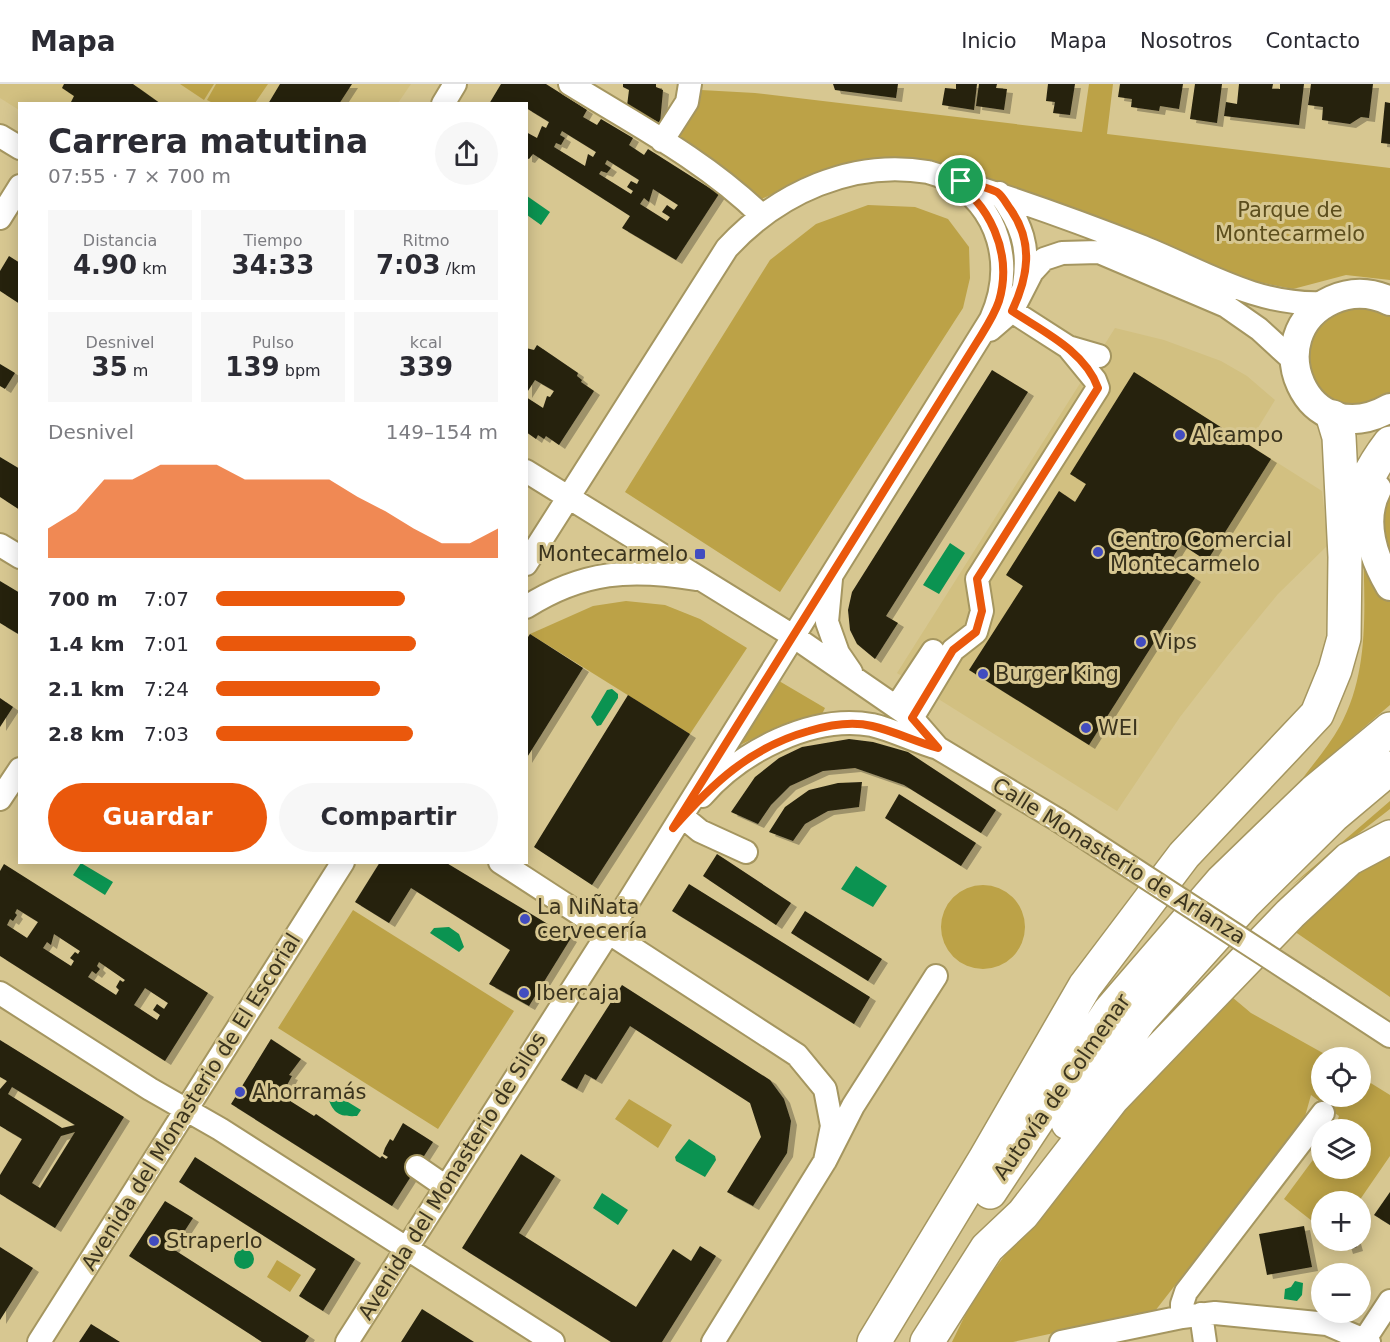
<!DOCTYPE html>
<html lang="es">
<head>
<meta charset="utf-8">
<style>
  body { margin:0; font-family:"DejaVu Sans",sans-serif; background:#f7f7f7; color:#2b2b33; height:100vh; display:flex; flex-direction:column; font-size:22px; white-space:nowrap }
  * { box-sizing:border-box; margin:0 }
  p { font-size:20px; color:#7c7c81 }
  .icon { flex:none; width:33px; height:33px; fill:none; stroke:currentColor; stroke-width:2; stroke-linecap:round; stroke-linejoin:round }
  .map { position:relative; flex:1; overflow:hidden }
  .details { position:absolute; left:18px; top:18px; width:510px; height:762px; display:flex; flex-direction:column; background:#fff; border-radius:0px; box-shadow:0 3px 15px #0003 }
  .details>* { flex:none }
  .fabs { position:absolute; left:1311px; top:963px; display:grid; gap:12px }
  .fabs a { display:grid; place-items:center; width:60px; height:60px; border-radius:50%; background:#fff; box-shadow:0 3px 15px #0003; font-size:30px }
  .pin { position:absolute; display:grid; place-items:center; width:51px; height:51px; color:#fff; margin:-26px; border:3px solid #fff; border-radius:50%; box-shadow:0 2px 6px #0007 }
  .round { display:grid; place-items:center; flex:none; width:63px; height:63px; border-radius:32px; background:#f7f7f7 }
  .overview { display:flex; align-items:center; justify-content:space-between; height:102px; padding:0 30px }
  h1 { font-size:33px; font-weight:700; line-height:45px }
  .metrics { display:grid; grid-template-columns:repeat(3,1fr); gap:9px; height:102px; padding:6px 30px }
  .metrics div { display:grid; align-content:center; border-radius:0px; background:#f7f7f7; text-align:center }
  .metrics b { font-size:26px; font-weight:700 }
  .metrics small { font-size:16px; font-weight:400 }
  .metrics p { font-size:16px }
  .chart { height:168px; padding:12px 30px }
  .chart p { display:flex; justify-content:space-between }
  .chart svg { width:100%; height:108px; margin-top:6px; fill:#ea580c; opacity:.7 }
  .primary-button { display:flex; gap:12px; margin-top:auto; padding:12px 30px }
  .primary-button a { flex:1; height:69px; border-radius:36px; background:#ea580c; color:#fff; font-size:24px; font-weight:700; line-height:69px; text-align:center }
  .primary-button a+a { background:#f7f7f7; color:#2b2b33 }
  ul { padding:0 30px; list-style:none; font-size:20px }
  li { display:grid; grid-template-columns:96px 72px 1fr; align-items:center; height:45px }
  li i { height:15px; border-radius:8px; background:#ea580c }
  header { display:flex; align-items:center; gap:36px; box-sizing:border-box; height:84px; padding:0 30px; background:#fff; border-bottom:2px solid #e1e1e2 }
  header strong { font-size:28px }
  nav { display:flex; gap:33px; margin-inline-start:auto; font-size:21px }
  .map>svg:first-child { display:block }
  .built { fill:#d2c081 }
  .green { fill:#bca247 }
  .water { fill:#0b9351 }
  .building { fill:#252110; fill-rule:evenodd; filter:url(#shadow) }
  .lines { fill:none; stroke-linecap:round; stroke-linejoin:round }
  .minor-casing { stroke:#a59660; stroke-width:26 }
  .major-casing { stroke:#a59660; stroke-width:32 }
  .highway-casing { stroke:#a59660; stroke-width:36 }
  .minor { stroke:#fff; stroke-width:22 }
  .major { stroke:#fff; stroke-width:28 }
  .highway { stroke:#fff; stroke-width:33 }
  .minor-bridge-casing { stroke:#a59660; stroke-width:26; stroke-linecap:butt }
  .minor-bridge { stroke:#fff; stroke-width:22 }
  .route-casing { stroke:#fff; stroke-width:12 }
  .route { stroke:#ea580c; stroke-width:8 }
  .poi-dot { fill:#424cc0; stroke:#d7c791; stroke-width:2 }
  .labels { text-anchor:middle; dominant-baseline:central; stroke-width:6; stroke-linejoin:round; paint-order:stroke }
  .park-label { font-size:21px; fill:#5c4e1d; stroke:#d7c791 }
  .poi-label { font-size:21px; fill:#3b341e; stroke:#d7c791; text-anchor:start }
  .street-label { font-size:21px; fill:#3b341e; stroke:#d7c791 }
</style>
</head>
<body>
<header>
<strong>Mapa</strong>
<nav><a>Inicio</a><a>Mapa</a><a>Nosotros</a><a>Contacto</a></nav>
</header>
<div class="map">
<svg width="1390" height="1258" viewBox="0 0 1390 1258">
  <defs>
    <filter id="shadow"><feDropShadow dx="6" dy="4" stdDeviation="0" flood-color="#0004"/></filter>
  </defs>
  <rect width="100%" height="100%" fill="#d7c791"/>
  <!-- built -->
  <path class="built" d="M0 0H411L398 19 20 20 19 26 0 14Z
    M1115 244 1164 256 1221 277 1247 292 1275 316 1248 360 1322 407 1328 461 1278 510 1228 571 1180 633 1117 727 897 589Z"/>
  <!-- green -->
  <path class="green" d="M180 0H214L204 16Z
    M216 0H268L255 19H213L207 16Z
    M1089 0H1113L1107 50 1390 84V196L1346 191 1293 205 1248 196 952 87 884 74 821 89 757 117 669 58 701 6 755 9 1082 48Z
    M868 121 915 123 948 135 969 163 970 194 963 224 780 508 625 408 770 176 816 140Z
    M1360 222 1376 225 1390 233V313C1383 316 1376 321 1369 323 1363 325 1356 322 1350 321 1286 308 1299 232 1360 222Z
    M1390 404V478L1380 448Z
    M1363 456 1373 492 1390 517V621L1299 699C1313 680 1329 662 1340 642 1371 586 1364 517 1363 456Z
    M626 517 665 521 700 535 747 564 690 650 530 550 593 522Z
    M774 594 825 624 821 632 779 642 734 664Z
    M1390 717V725L1291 802Z
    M1390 757V913L1288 843Z
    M941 843a42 42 0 1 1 84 0a42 42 0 1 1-84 0Z
    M353 826 514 927 438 1045 278 944Z
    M1226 908 1251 929 1330 973 1322 974V1012H1360L1361 993 1390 1011V1072L1359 1117 1322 1118 1321 1144 1284 1115 1321 1065 1322 1084H1360V1046L1335 1045 1339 1032 1311 1011 1304 1036 1155 1227 1013 1258H952L973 1215 1069 1083Z
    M629 1015 672 1041 658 1064 615 1035Z
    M277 1176 301 1191 290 1208 267 1193Z"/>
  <!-- water -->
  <path class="water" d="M527 112 550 128 541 141 527 131Z
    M950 459 965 469 939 510 923 501Z
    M612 605 618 610V614L601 641 597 642 591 633 607 606Z
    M81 779 113 798 105 811 73 791Z
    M856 782 887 802 873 823 841 805Z
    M449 843 459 850 464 863 459 868 430 849 434 844Z
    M330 1007 361 1026 357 1032C338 1033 333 1029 327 1011Z
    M689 1055 715 1072 716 1076 705 1093 676 1077 675 1073Z
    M602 1109 628 1126 618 1141 593 1124Z
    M234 1175a10 10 0 1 1 20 0a10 10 0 1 1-20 0Z
    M1295 1197 1303 1199 1302 1211 1297 1217 1284 1215 1285 1205 1291 1203Z"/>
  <!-- building -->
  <path class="building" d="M64 0H133L161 20H70L74 12 62 4Z
    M280 0H352L339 20H268Z
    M501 0H546L587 26 583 33 597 41 601 35 633 54 629 61 644 71 648 65 719 110 676 176 622 144 630 132 533 70 529 75 526 74V48L537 54 542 42 546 44 549 38 526 24V20H489ZM562 47 596 68 593 73 588 70 585 82 554 63 556 59 561 61 565 54 560 51ZM607 76 639 96 637 100 631 97 627 103 633 107 631 110 599 90 601 87 607 89 611 84 605 80ZM653 105 678 121 674 126 667 121 662 128 670 133 667 137 640 120 644 114 649 118Z
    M623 0H656V3L663 6 660 39 627 22 629 6 623 3Z
    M833 0H898L896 14 835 6Z
    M956 0H977L974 26 942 21 945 4 956 5Z
    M979 0H997L996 4 1007 5 1004 26 976 22Z
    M1048 0H1075L1070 31 1053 29 1055 18 1046 17Z
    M1120 0H1183L1179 25 1160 22 1159 27 1131 23 1132 15 1118 13Z
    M1195 0H1222L1217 39 1190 35Z
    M1239 0H1273L1272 5H1280V0H1304L1299 41 1224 32 1226 18 1237 20Z
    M1311 0H1373L1369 34 1361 33 1350 40 1322 36 1323 23 1308 21Z
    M1385 18 1390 19V60L1381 59Z
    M9 172 20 179V220L0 207V187Z
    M537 261 578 289 577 292 582 296 581 298 594 307 559 361 546 352 544 355 538 351 536 355 526 348V313L543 324 547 312 550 313 554 307 535 296 526 310V264L534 266Z
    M0 280 15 289 5 305 0 302Z
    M992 286 1028 308 886 532 898 539 875 575 857 560 850 546 848 526 852 508Z
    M1134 288 1271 375 1207 477 1181 460 1170 478 1195 494 1089 661 969 586 1023 502 1006 491 1059 407 1075 418 1086 400 1070 390Z
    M0 373 20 385V426L0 413Z
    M0 497 20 509V551L0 539Z
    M530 550 583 584 526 675V556Z
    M628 611 690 650 592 801 534 763Z
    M0 614 13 623 0 643Z
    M849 655 873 658 908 668 996 726 981 749 904 701 855 684 823 687 790 702 771 721 758 740 731 728 755 693 779 674 802 663Z
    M862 698 859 723 828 727 805 740 793 757 769 748 785 723 809 706 838 699Z
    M899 710 976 759 961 782 885 734Z
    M717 770 791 819 776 841 703 792Z
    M380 778H445L571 854 529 922 489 900 510 866 411 804 389 839 355 818Z
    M4 780 208 909 165 977 0 872V787ZM17 825 38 838 27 854 7 841 10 835 13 837 17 831 15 829ZM54 850 80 867 78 870 75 868 70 874 74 877 71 882 43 864 47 858 51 861ZM99 878 125 896 123 898 120 896 116 903 119 906 116 911 88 893 92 887 96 890 100 885 97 882ZM145 904 168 919 164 925 157 920 153 926 160 931 157 936 134 921Z
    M689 800 870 913 854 940 672 827Z
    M805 827 882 875 868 897 791 849Z
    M622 901 770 996 784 1015 791 1037 787 1069 753 1122 727 1108 761 1053 750 1019 630 942 596 996 585 990 577 1005 561 996Z
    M271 955 301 975 289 991 292 992 287 1001 282 1005 277 1002 276 1004 280 1007 279 1010 314 1032 316 1030 380 1074 382 1072 386 1075 388 1073 383 1070 385 1064 390 1055 393 1057 403 1039 433 1058 392 1122 231 1020Z
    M0 956 124 1033 55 1144 0 1110V1091L22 1055 0 1042V1005L7 997 0 993ZM12 1003 75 1041 62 1044 8 1010ZM75 1048 40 1104 32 1099 61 1052Z
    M521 1070 555 1092 519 1149 636 1223 673 1165 691 1177 700 1162 716 1172 662 1258H611L462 1164Z
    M195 1073 355 1175 323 1227 299 1212 316 1185 179 1098Z
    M1390 1108V1141L1374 1131Z
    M165 1117 193 1134 173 1165 309 1252 305 1258H262L129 1172Z
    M1304 1142 1312 1183 1267 1191 1259 1150Z
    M1344 1156H1355L1357 1163 1347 1166Z
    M0 1163 33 1184 0 1236Z
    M422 1225 474 1258H401Z
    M91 1240 120 1258H79Z"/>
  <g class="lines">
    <!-- minor casing -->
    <g class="minor-casing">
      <path id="minor" d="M570 0C635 40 706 77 761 131
        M443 20 455 0
        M0 52 20 64
        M662 57 687 18 690 0
        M999 109C1022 140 1030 163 1024 202
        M0 134 20 102
        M1012 227 1068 263 1099 272
        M990 246 1012 227 1032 188 1044 175 1062 169 1099 168 1226 222 1259 245 1294 277
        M526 387 793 552 912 634 938 664 1058 736
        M0 461 20 473
        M526 480 727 164C778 109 852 75 928 88 1001 110 1072 135 1143 163 1205 188 1256 222 1324 219
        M831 495 827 538 838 569 851 588
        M526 523C583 487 631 484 696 495
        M896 623 933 567
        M912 634 953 566 976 548 982 527 977 495 1098 304 1095 296 1068 263
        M702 712C740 668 812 630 872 641 894 646 916 658 938 664
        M0 715 20 685
        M683 733 700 747 746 768
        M500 778 797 971 825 1005 832 1042 825 1077
        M1318 905 1390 952
        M0 909 150 1005 220 1045 553 1258
        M417 1083 446 1103
        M1201 1230 1205 1258
        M1182 1233V1220L1186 1208 1323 1029
        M1365 1255 1390 1217
        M39 1258 343 778
        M347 1258 630 815 991 235C1015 181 1000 124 948 94
        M713 1258 825 1077 853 1022 936 892
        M1061 1258 1182 1233 1215 1229 1327 1240 1369 1258"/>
    </g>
    <!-- major casing -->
    <g class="major-casing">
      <path id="major" d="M1390 217C1371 208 1352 207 1332 216 1257 250 1305 372 1390 324
        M1377 405C1360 438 1373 473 1390 502"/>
    </g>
    <!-- highway casing -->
    <g class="highway-casing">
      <path id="highway" d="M1352 442C1358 410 1370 385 1390 359
        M1068 1039 1140 936 1245 819 1333 732 1390 684
        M990 1108 1109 928 1222 797 1314 708 1390 645
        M874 1258 985 1075 1085 902 1184 771 1317 630 1335 586 1344 554 1345 473 1339 353 1333 333
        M927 1258 987 1164 1023 1130 1113 1014 1290 830 1349 775 1390 753"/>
    </g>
    <!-- minor -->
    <use href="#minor" class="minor"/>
    <!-- major -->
    <use href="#major" class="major"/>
    <!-- highway -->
    <use href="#highway" class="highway"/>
    <!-- minor-bridge casing -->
    <g class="minor-bridge-casing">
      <path id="minor-bridge" d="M1058 736 1318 905"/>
    </g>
    <!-- minor-bridge -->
    <use href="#minor-bridge" class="minor-bridge"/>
  </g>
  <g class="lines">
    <!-- route casing -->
    <g class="route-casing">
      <path id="route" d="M948 94C963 98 983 101 997 108 1003 112 1007 121 1011 126 1034 159 1028 193 1012 227 1042 247 1085 267 1098 304L977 495 982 527 976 548 953 566 912 634 938 664C916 658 894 647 872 642 852 637 829 641 809 647 751 663 712 700 673 744L977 258C985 245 994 232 999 217 1013 169 990 118 948 94Z"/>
    </g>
    <!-- route -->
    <use href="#route" class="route"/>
  </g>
  <!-- markers -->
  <g class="poi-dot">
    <circle cx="1180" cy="351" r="6"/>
    <circle cx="1098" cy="468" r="6"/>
    <rect x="694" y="464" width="12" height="12" rx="3"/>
    <circle cx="1141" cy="558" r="6"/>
    <circle cx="983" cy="590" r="6"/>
    <circle cx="1086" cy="644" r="6"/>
    <circle cx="525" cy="835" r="6"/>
    <circle cx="524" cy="909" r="6"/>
    <circle cx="240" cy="1008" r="6"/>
    <circle cx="154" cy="1157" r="6"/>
  </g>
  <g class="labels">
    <!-- park labels -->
    <g class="park-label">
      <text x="1290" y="126">Parque de<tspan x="1290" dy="24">Montecarmelo</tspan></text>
    </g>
    <!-- poi labels -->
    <g class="poi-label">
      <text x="1192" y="351">Alcampo</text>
      <text x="1110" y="456">Centro Comercial<tspan x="1110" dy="24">Montecarmelo</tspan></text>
      <text x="688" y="470" text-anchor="end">Montecarmelo</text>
      <text x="1153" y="558">Vips</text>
      <text x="995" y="590">Burger King</text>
      <text x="1098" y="644">WEI</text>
      <text x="537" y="823">La NiÑata<tspan x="537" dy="24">cervecería</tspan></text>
      <text x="536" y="909">Ibercaja</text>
      <text x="252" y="1008">Ahorramás</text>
      <text x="166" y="1157">Straperlo</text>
    </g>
    <!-- street labels -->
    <g class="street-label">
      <text transform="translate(1119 777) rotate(32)">Calle Monasterio de Arlanza</text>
      <text transform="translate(1062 1003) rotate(-55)">Autovía de Colmenar</text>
      <text transform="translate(191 1018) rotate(-58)">Avenida del Monasterio de El Escorial</text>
      <text transform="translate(452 1092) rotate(-58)">Avenida del Monasterio de Silos</text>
    </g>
  </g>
</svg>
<div class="fabs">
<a><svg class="icon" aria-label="locate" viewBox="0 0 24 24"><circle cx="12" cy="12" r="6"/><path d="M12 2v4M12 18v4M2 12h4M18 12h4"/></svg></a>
<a><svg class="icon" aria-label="layers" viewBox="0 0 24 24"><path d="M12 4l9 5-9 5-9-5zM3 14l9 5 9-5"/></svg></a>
<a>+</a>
<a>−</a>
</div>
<div class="pin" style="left:961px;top:97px;background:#1e9e55"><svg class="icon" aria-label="arrive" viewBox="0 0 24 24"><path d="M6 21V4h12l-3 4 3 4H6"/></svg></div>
<section class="details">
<div class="overview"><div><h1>Carrera matutina</h1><p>07:55 · 7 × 700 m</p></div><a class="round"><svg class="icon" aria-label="share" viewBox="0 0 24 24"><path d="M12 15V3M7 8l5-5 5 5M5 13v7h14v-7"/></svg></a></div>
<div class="metrics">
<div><p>Distancia</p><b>4.90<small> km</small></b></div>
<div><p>Tiempo</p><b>34:33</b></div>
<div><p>Ritmo</p><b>7:03<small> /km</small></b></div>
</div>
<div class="metrics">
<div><p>Desnivel</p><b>35<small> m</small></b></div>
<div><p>Pulso</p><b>139<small> bpm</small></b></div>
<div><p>kcal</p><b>339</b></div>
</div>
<div class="chart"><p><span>Desnivel</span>149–154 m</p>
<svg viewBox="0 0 160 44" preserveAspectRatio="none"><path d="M0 44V32L10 25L20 12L30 12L40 6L50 6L60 6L70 12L80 12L90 12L100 12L110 19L120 25L130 32L140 38L150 38L160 32V44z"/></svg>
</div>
<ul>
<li><b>700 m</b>7:07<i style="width:67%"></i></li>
<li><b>1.4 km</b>7:01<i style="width:71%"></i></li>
<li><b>2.1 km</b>7:24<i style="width:58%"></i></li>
<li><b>2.8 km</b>7:03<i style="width:70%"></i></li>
</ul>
<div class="primary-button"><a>Guardar</a><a>Compartir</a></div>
</section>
</div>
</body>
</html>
